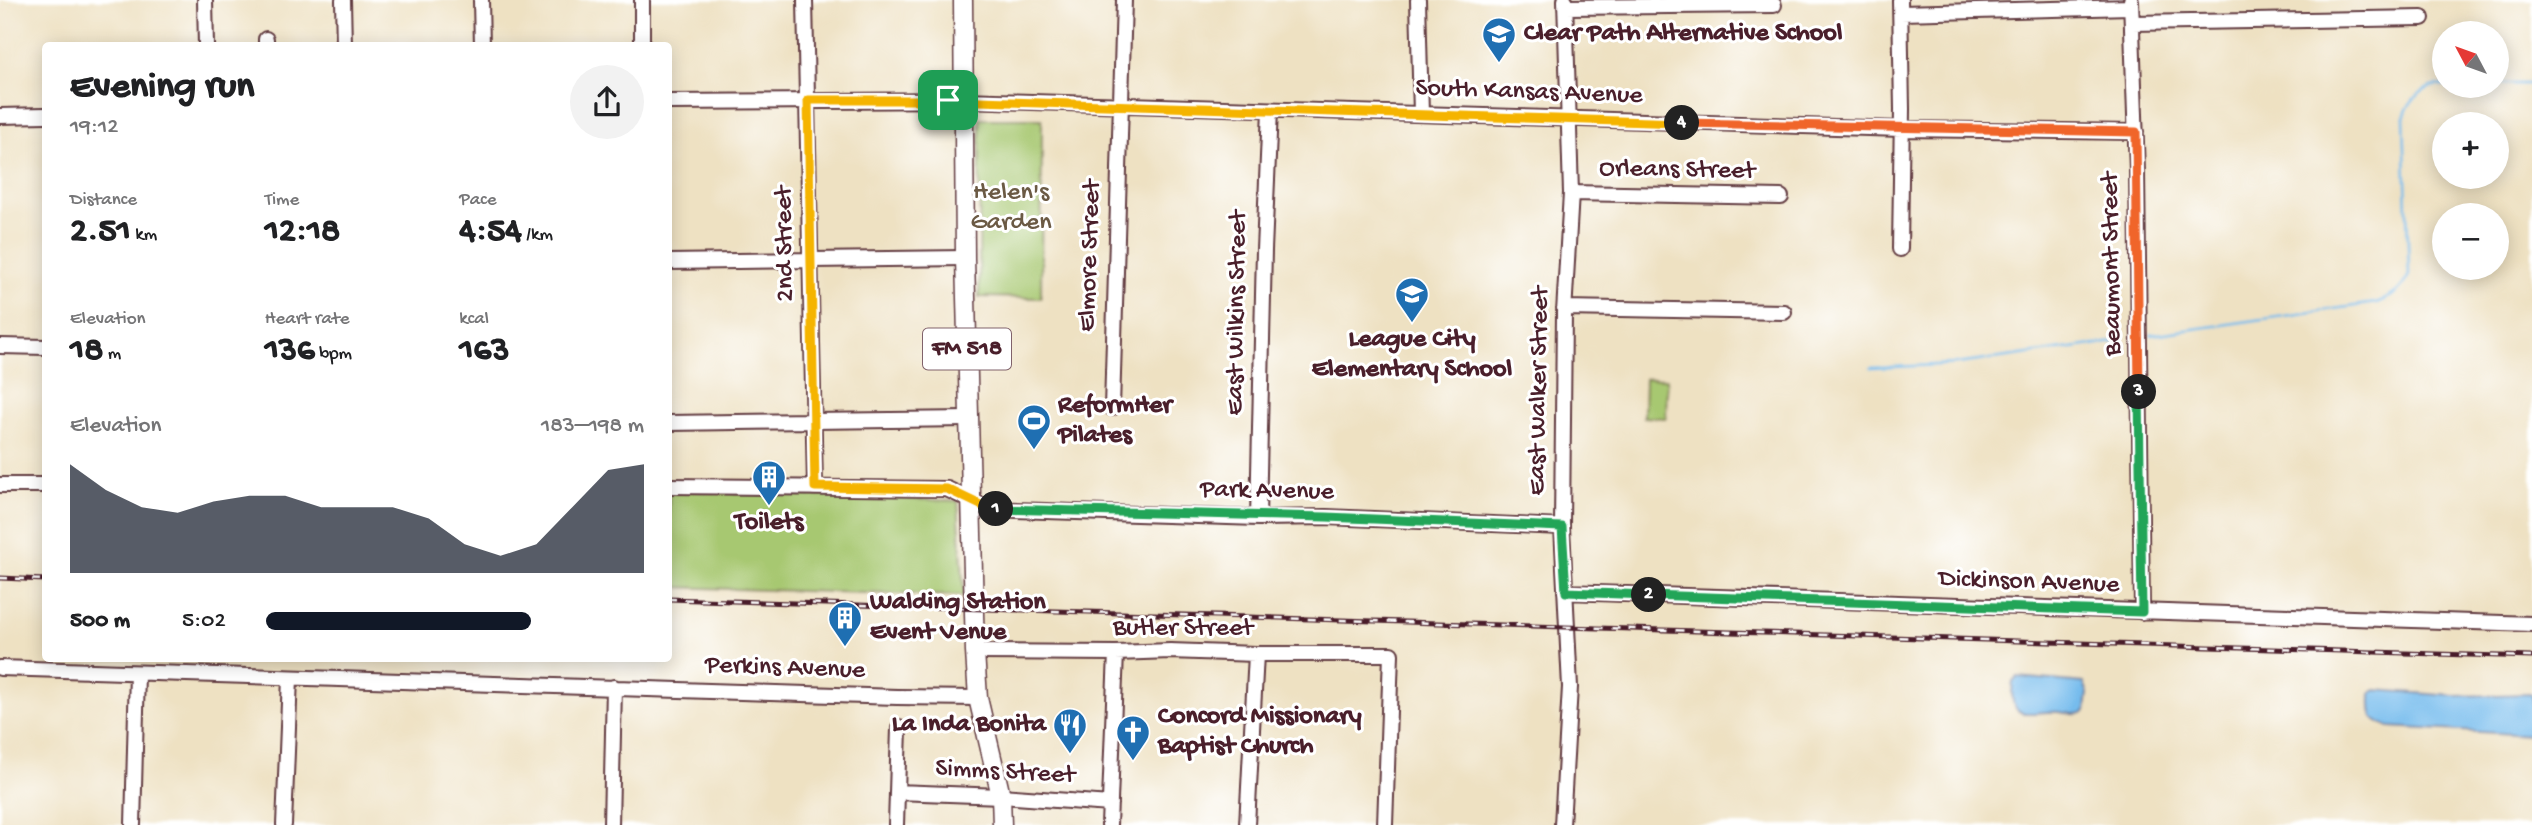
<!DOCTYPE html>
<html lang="en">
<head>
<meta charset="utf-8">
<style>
  body { margin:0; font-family:"Gochi Hand",sans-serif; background:#f2f2f2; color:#202124; height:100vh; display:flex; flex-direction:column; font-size:26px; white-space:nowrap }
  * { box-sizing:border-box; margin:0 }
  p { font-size:23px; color:#757577 }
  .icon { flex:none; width:38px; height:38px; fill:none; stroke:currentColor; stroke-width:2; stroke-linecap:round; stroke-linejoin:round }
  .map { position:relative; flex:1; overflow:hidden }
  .drawer { position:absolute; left:42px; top:42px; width:630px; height:620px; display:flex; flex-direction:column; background:#fff; border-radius:7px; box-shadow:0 4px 18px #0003 }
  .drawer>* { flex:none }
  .needle { width:46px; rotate:311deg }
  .buttons { position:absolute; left:2432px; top:21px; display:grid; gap:14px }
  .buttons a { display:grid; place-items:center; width:77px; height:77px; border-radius:50%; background:#fff; box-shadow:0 4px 18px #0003; font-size:35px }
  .pin { position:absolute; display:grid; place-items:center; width:60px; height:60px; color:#fff; margin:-30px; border-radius:14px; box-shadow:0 4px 10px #0006 }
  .km { position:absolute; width:35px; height:35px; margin:-18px; border-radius:50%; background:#222; color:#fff; font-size:19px; line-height:35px; text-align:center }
  .round { display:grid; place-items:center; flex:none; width:74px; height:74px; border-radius:37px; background:#f2f2f2 }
  .head { display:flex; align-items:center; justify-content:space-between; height:119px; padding:0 28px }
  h1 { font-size:38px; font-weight:700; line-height:52px }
  .stats { display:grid; grid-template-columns:repeat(3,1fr); gap:10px; height:119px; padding:7px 28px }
  .stats div { display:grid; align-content:center }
  .stats b { font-size:35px; font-weight:700 }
  .stats small { font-size:19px; font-weight:400 }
  .stats p { font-size:19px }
  .chart { height:196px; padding:14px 28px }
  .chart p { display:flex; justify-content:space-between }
  .chart svg { width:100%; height:126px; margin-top:7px; fill:#111827; opacity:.7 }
  ul { padding:0 28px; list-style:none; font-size:23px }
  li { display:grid; grid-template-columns:112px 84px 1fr; align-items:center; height:52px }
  li i { height:18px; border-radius:9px; background:#111827 }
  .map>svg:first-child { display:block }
  .green { fill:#a7c871; stroke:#78744e; stroke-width:2 }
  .water { fill:#76bced; stroke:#606e8c; stroke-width:2 }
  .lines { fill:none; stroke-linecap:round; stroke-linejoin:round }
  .stream { stroke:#76bced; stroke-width:2.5 }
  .minor-casing { stroke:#633c42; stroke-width:18 }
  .major-casing { stroke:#633c42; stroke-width:21 }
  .minor { stroke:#fff; stroke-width:14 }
  .major { stroke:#fff; stroke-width:18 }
  .rail-casing { stroke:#4a1f2b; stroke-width:5 }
  .rail { stroke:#fff; stroke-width:2.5; stroke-dasharray:8; stroke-linecap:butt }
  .split-1-casing { stroke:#fff; stroke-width:14 }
  .split-2-casing { stroke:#fff; stroke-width:14 }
  .split-3-casing { stroke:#fff; stroke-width:14 }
  .split-4-casing { stroke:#fff; stroke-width:14 }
  .split-5-casing { stroke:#fff; stroke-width:14 }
  .split-1 { stroke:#f5b400; stroke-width:9 }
  .split-2 { stroke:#22a559; stroke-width:9 }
  .split-3 { stroke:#22a559; stroke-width:9 }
  .split-4 { stroke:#f0652b; stroke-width:9 }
  .split-5 { stroke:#f5b400; stroke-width:9 }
  .labels { text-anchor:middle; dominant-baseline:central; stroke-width:6; stroke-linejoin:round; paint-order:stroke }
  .shield { fill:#fff; stroke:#80626b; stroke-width:2 }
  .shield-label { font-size:24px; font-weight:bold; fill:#4a1f2b }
  .poi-label { font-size:26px; font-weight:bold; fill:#4a1f2b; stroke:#fff; text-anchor:start }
  .street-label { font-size:26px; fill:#4a1f2b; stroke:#fff }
  .park-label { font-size:26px; fill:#6b5a44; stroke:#fff }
</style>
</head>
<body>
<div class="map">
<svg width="2532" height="825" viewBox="0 0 2532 825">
  <rect width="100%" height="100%" fill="#fff"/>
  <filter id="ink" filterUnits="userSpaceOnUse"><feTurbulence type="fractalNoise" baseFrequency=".0143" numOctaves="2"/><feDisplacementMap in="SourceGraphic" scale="14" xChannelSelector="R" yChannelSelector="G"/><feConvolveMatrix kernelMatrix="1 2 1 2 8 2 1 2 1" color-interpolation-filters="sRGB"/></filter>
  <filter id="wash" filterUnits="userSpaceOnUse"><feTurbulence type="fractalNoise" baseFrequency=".00686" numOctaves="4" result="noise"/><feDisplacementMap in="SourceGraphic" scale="28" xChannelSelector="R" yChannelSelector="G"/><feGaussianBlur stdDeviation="1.57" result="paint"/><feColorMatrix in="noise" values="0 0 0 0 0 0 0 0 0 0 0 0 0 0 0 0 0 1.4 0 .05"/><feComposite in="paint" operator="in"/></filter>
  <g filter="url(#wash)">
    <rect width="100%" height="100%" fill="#eee1c2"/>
    <!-- green -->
    <path class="green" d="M980 119H1042L1041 298 979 297Z
      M1645 378 1667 379 1666 418 1644 417Z
      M669 490 958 501 964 596 669 587Z"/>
    <!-- water -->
    <path class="water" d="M2018 677 2084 683 2088 693 2086 711C2077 717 2069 713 2059 712 2033 709 2007 727 2013 682Z
      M2376 690 2455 696 2532 694V735L2389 727C2368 718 2371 715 2371 693Z"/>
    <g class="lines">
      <!-- stream -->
      <path class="stream" d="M2497 84H2532
        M2151 335 2376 303C2393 297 2401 291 2409 275L2404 118C2409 99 2424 85 2445 85
        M1871 368 1957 364 2121 341"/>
    </g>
  </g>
  <g filter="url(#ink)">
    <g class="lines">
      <!-- minor casing -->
      <g class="minor-casing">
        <path id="minor" d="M205 0 206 46
          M343 0 344 46
          M481 0 482 46
          M642 0V46
          M805 0 815 487
          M1418 0 1421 114
          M2131 0 2137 172 2142 612
          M1565 7 1774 5
          M1901 13 2131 7
          M2132 23 2422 18
          M266 39V46
          M668 102 964 100 1902 129 2136 132
          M0 116 46 115
          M1571 193 1781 197
          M1900 249 1902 109 1900 0
          M668 262 965 258
          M1564 308 1784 312
          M0 346 46 347
          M1112 408 1124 0
          M668 423 969 419
          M0 485H46
          M668 486 947 489 989 509 1258 518 1326 517 1562 527
          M1258 518 1264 250 1270 110
          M1565 592 2532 624
          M975 652 1116 653 1170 651 1256 654H1391L1385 825
          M0 668 897 697 978 698
          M897 792 1001 796 1110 804
          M133 825 137 673
          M284 825 290 678
          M611 825 614 687
          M896 825 899 728
          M1109 825 1116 653
          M1247 825 1256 654
          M1562 825 1570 687 1562 527 1564 313 1571 193 1565 0"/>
      </g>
      <!-- major casing -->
      <g class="major-casing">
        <path id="major" d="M963 0 965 258 975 652 978 698 1001 796 1002 825"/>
      </g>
      <!-- minor -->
      <use href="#minor" class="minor"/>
      <!-- major -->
      <use href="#major" class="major"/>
      <!-- rail casing -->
      <g class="rail-casing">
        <path id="rail" d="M0 578 46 580
          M668 599 2532 657"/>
      </g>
      <!-- rail -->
      <use href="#rail" class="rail"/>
    </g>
  </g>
  <g class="lines" filter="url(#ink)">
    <!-- split-1 casing -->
    <g class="split-1-casing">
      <path id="split-1" d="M948 100H808L815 487 947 489 989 509H996"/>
    </g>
    <!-- split-2 casing -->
    <g class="split-2-casing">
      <path id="split-2" d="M996 509 1326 517 1562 527 1566 592 1649 595"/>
    </g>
    <!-- split-3 casing -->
    <g class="split-3-casing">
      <path id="split-3" d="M1649 595 2142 612 2139 392"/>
    </g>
    <!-- split-4 casing -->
    <g class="split-4-casing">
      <path id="split-4" d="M1682 123 2136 132 2139 392"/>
    </g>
    <!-- split-5 casing -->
    <g class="split-5-casing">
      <path id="split-5" d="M948 100 1682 123"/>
    </g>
    <!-- split-1 -->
    <use href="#split-1" class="split-1"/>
    <!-- split-2 -->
    <use href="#split-2" class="split-2"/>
    <!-- split-3 -->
    <use href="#split-3" class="split-3"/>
    <!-- split-4 -->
    <use href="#split-4" class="split-4"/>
    <!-- split-5 -->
    <use href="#split-5" class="split-5"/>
  </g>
  <!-- icons -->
  <defs>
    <g id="school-pin" transform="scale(1.75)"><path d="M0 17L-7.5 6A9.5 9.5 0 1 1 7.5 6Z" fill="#1f6fb2" stroke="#fff"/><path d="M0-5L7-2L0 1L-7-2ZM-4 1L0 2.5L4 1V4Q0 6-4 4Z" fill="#fff"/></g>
    <g id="stadium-pin" transform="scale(1.75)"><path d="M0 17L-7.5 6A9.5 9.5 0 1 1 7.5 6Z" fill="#1f6fb2" stroke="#fff"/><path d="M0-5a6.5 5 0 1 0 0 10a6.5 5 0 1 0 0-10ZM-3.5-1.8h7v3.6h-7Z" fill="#fff"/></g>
    <g id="building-pin" transform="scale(1.75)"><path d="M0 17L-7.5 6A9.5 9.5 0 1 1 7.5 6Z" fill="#1f6fb2" stroke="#fff"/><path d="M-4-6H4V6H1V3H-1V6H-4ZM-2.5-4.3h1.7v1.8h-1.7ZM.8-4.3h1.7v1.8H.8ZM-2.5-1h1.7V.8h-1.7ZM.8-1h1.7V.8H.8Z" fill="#fff"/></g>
    <g id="restaurant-pin" transform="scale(1.75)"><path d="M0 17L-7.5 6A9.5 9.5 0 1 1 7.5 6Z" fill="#1f6fb2" stroke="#fff"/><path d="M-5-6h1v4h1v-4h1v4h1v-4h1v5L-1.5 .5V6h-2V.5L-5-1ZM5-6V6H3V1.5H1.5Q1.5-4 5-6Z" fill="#fff"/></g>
    <g id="church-pin" transform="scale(1.75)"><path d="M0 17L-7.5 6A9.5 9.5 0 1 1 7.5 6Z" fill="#1f6fb2" stroke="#fff"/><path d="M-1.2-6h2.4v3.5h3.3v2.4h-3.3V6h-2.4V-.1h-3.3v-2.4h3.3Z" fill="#fff"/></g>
  </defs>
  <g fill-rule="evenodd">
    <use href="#school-pin" x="1499" y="34"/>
    <use href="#school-pin" x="1412" y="294"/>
    <use href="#stadium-pin" x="1034" y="421"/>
    <use href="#building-pin" x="769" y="477"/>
    <use href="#building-pin" x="845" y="618"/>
    <use href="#restaurant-pin" x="1070" y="725"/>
    <use href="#church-pin" x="1133" y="732"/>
  </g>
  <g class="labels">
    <!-- shield labels -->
    <rect class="shield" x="923" y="328.5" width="88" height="41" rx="5"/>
    <g class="shield-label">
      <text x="967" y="349">FM 518</text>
    </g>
    <!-- poi labels -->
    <g class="poi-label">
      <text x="1524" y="34">Clear Path Alternative School</text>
      <text x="1412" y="340" text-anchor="middle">League City<tspan x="1412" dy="30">Elementary School</tspan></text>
      <text x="1058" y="406">ReformHer<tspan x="1058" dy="30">Pilates</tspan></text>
      <text x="769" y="523" text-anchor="middle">Toilets</text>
      <text x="870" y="603">Walding Station<tspan x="870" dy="30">Event Venue</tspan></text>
      <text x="1158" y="717">Concord Missionary<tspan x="1158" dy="30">Baptist Church</tspan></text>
      <text x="1046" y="725" text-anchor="end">La Inda Bonita</text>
    </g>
    <!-- street labels -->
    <g class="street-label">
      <text transform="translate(1529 93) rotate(2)">South Kansas Avenue</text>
      <text transform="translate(1677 171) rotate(1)">Orleans Street</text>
      <text transform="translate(786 244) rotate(-91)">2nd Street</text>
      <text transform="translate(1091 256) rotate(-88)">Elmore Street</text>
      <text transform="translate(2113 264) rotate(-91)">Beaumont Street</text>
      <text transform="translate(1238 313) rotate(-89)">East Wilkins Street</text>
      <text transform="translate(1540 391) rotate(-89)">East Walker Street</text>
      <text transform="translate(1267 492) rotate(1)">Park Avenue</text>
      <text transform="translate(2029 583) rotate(2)">Dickinson Avenue</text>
      <text x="1183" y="629">Butler Street</text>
      <text transform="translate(785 669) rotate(2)">Perkins Avenue</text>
      <text transform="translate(1005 773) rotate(3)">Simms Street</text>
    </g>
    <!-- park labels -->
    <g class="park-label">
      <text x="1011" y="193">Helen's<tspan x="1011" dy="30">Garden</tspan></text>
    </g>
  </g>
</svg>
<div class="buttons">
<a><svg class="needle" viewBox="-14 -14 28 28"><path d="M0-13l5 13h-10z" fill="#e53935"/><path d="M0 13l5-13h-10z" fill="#757577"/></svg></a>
<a>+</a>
<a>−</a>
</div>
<div class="pin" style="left:948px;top:100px;background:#1e9e55"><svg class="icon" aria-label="arrive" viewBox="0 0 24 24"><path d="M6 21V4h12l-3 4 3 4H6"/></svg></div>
<b class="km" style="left:996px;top:509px">1</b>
<b class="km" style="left:1649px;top:595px">2</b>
<b class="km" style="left:2139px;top:392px">3</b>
<b class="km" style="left:1682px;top:123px">4</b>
<section class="drawer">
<div class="head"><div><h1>Evening run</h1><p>19:12</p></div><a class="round"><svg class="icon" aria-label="share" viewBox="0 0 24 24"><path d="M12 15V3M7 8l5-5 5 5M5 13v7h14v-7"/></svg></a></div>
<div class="stats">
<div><p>Distance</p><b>2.51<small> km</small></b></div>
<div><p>Time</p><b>12:18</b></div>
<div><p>Pace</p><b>4:54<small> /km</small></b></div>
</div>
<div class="stats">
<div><p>Elevation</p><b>18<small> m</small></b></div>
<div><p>Heart rate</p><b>136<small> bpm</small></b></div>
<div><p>kcal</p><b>163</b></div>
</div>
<div class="chart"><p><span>Elevation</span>183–198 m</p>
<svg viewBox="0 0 160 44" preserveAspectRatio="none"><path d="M0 44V6L10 15L20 21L30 23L40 19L50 17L60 17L70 21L80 21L90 21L100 25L110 34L120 38L130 34L140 21L150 8L160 6V44z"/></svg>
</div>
<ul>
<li><b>500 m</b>5:02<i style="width:70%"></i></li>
</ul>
</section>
</div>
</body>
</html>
